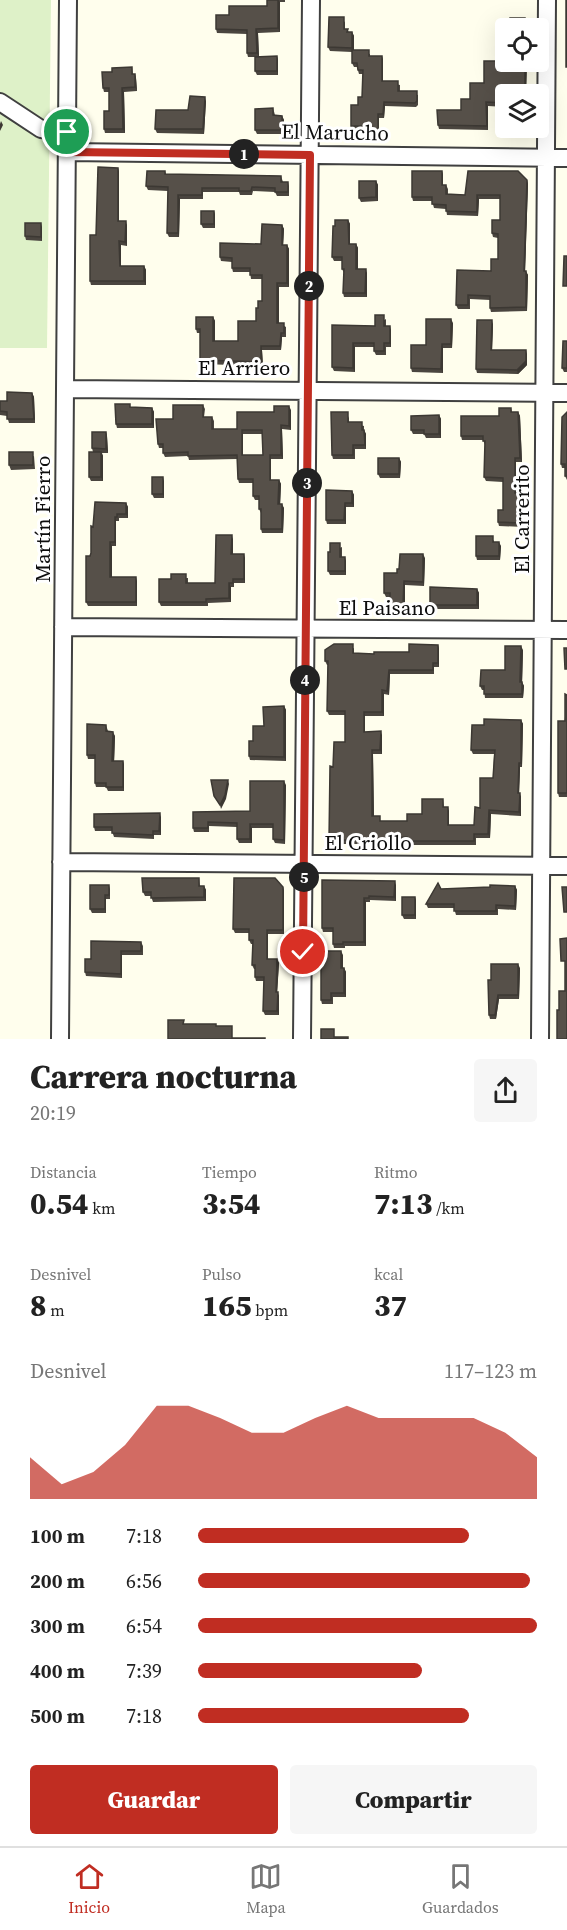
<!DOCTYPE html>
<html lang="es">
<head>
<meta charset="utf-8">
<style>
  body { margin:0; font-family:"Source Serif 4",serif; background:#f6f6f6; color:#222; height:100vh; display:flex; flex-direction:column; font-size:22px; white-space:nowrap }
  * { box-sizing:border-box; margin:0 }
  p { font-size:20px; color:#767676 }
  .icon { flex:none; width:33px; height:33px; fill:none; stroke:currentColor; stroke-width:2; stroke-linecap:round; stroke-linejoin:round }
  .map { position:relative; height:1039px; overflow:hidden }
  .panel { display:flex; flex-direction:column; background:#fff; flex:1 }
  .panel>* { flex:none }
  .tools { position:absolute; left:495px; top:18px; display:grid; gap:12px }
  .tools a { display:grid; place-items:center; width:54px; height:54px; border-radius:6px; background:#fff; box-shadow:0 6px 24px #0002; font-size:30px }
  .pin { position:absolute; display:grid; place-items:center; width:51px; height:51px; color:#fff; margin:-26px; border:3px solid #fff; border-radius:50%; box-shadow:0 2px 6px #0007 }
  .km { position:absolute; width:30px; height:30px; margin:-15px; border-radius:50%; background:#222; color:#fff; font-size:16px; line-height:30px; text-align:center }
  .round { display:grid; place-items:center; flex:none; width:63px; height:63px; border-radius:6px; background:#f6f6f6 }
  .summary { display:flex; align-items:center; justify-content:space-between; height:102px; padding:0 30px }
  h1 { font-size:33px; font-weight:800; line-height:45px }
  .figures { display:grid; grid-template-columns:repeat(3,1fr); gap:9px; height:102px; padding:6px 30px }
  .figures div { display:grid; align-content:center }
  .figures b { font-size:30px; font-weight:800 }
  .figures small { font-size:16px; font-weight:400 }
  .figures p { font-size:16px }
  .chart { height:168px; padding:12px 30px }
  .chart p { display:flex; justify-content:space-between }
  .chart svg { width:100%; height:108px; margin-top:6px; fill:#c02d22; opacity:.7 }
  .primary-button { display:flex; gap:12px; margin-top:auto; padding:12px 30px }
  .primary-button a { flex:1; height:69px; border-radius:6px; background:#c02d22; color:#fff; font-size:24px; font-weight:800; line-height:69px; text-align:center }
  .primary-button a+a { background:#f6f6f6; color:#222 }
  ul { padding:0 30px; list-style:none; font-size:20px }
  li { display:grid; grid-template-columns:96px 72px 1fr; align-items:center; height:45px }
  li i { height:15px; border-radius:8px; background:#c02d22 }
  .tabs { display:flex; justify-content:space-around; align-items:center; height:84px; border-top:2px solid #e0e0e0; background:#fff; font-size:16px; color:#767676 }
  .tabs a { display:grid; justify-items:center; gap:3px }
  .tabs .selected { color:#c02d22 }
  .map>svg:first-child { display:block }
  .pitch { fill:#def1c8 }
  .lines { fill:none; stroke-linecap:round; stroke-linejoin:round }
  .minor-casing { stroke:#404040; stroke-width:20 }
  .minor { stroke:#fff; stroke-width:16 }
  .wall { fill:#4a453f; fill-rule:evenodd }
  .shaded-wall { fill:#3c3833 }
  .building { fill:#565049; stroke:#3c3833; stroke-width:1.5; fill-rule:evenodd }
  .route-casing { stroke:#fff; stroke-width:12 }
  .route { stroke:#c02d22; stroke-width:8 }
  .labels { text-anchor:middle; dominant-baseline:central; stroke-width:6; stroke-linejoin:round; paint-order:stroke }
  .street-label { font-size:21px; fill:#0d0d0d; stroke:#fff }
</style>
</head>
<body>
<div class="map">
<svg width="567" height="1039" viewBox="0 0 567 1039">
  <rect width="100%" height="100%" fill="#fffeed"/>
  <!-- pitch -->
  <path class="pitch" d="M0 0H51L47 348H0Z"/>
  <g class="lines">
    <!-- minor casing -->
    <g class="minor-casing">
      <path id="minor" d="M0 102 41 129 67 132
        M67 152 567 158
        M65 389 567 393
        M63 627 567 630
        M61 862 567 866
        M60 1039 68 0
        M302 1039 311 0
        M540 1039 547 0"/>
    </g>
    <!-- minor -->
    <use href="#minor" class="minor"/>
  </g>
  <!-- wall -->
  <path class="wall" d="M267 0H285V2H280V32L258 33 259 57 277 56 278 60V75H257L255 71V57H248L247 53V34L217 33 216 29 229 15 267 6Z
    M345 21V29L349 32H352L354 36V50L370 54V56H382L383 60V81L400 85V91L418 95V105L416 107 385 106 384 118H379V135H366L364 130H353L351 126 362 97 363 74H359L357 67H354L352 63V52L330 51 328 47Z
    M527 62 526 94H506V107L488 106V130L439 129 438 125 461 110 470 99Z
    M132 67 133 74H135L136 78 137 91 124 92 125 133H105L104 129 109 111V92H104L103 88 112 72Z
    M206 101 204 134 157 133 155 129Z
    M273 108 275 115 282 116 284 120V134H257L255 130Z
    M118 168 119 172V221L127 225V246L121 245V266H144L146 270V285H91L90 281 96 235Z
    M165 171 166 174 281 176 283 182H288L289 186V196H277L275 192 253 191 252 195H240L239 192H203V199H180L179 237H169L167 233 168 191 148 190 146 186Z
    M442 171 443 175V185H446L448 189V194L465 195 527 180 528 184 525 271 528 275 527 311 491 312 490 308V300L470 299V309H458L456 305 491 271 498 259V238L493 237 492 233 500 220V199H479L478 216 447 215 446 209 434 208 432 201H413L412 197Z
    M376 181 378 185V201L361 202 359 198Z
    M214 211 215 215V228H203L201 224Z
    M348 220 350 224V244H356L358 248V269L367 273V297H344L343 293 344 273 342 269V261H334L332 257 335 226Z
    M282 225 284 229 283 245H287L289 249V287H279V323L286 327V337H282L281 350H262L263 366 201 364 200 360V333H197L196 329 213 317 215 321V341H238L256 321 258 308 262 301V279H251L250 272H233L232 268V262L221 261 220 257 261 244Z
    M42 227V241L26 240 25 236Z
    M386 319V326L391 330V347H386V355H376L374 351V347H355V372L334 371 332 367V325L375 326Z
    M453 323 452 348H443V373L412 372 411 368 426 345Z
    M493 324 492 350 527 354V365L518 374 477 373 476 369Z
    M567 341V372H564L562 368Z
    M32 393 34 397 35 423H9L7 416 0 415V401H7Z
    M203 405 205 409 204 417H212L214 421V429H237L274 412 291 410V430L282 429 283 459H271V480H279L281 484 280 504 284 508 283 533H262L261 529V513L259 509V500H255L253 496V483H239L238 479 237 459 189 460 188 456 165 457 163 453V448H159L158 444 173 419ZM243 434H262L263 455H243Z
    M131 407 152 408 154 412V428H117L116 424Z
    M511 408 512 412H518L520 416 522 462H516V493H522L524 497V527L499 526 498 522 503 510V482L486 481 484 477 485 445 483 440H462L461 436 499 416Z
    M567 412V480L565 476V468H562L561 464Z
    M439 415 441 419V438H426L424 434H413L411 430Z
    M349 416V422L364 426V430L366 434V449H355V459H333L332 455Z
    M106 432 107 436 108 453H102L103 456V481H91L89 477 93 452 92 448Z
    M34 456 35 469 11 470 9 465Z
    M399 458 401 462 400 478H380L378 474Z
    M164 481V498H154L152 494Z
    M352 491 354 495V507H346V524H327L326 520Z
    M126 503 128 507V518H119V521H116V546H112V577L137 581V606H88L86 602 90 556 91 553 93 527Z
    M233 539V554L245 558V583H234V587H231V602L208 603V606H161L159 602 171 579 188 578V583H215Z
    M494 540V542L501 546 500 560H477L476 556Z
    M342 547V557L346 561V575H330L328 571 330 552Z
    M425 558 424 586 405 585V608H392L390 604V597H386L384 593 399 569Z
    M477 589 479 593V609H431L430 605Z
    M438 645 439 649V667H434V674H390L389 695 384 694V716H365V732L382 735V754H373L374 816 381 821H407L422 814 443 799 444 807 449 811V825H474L480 808 493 778 494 754H473L471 750 484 725 521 720 523 724 522 767H520L519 793 521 797V816L491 814 490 838H476V845H409L407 841 381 842V844H331L329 840 333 767 345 742V715H329L327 711 328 665H327L325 661 354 648V653L374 654 409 652Z
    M523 650 522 682 524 686 523 698H485L484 690H482L480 686 505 670Z
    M567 695V797H559L558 793Z
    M284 706 286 710V761L250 760 249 756 253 741 264 726Z
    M106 725 108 731 115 736 114 761H123L124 765V791H108L106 787H96L95 783V759H88L87 755Z
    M286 785 285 844 275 843 273 839V828H252V843H239L237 839V827L209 826V832H194L193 828V812L250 811Z
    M161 817V835H154V839L114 837 112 831H95L94 827Z
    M199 878 200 886H204L206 890V901L153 902 151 896H145L143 892Z
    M322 880 396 885V901L370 900V902H366V946H345V948H334L333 944V932H323L322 928Z
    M109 885 110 889V899H106V913H92L90 909Z
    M515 886 517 890 516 910 498 909V915H456L454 908H428L426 904 441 889Z
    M283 887 284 891V934H268V959H277L279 963 277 992 279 996V1015H265L263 1011 264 981H256L255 977V969H254L252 965 253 944H251L249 940V933H235L233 929Z
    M415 897 416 901V919H404L402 915Z
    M141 942 143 946V955H122V978L86 976 85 972 91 959Z
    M343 955V968H344L346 972V997H333V1004H322L321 1000Z
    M520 968 519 999H499L496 1019H490L489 1015 491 980Z"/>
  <!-- shaded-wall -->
  <path class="shaded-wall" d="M278 0 280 2V32L278 28Z
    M256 29 258 33 259 57 257 53Z
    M352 32 354 36V52L352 48Z
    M277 56 278 60V75L277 71Z
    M382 56 383 60V85L382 81Z
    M525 62H527L526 94H525Z
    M135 74 136 78 137 91 135 87Z
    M122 88 124 92 125 133 123 129Z
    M205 97 206 101 204 134 203 129Z
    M384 102 385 106 384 118 383 114Z
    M486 102 488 106V130L487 126Z
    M378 114 379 118V135L378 131Z
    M282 116 284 120V134L282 130Z
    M1 121 3 125 0 131V124Z
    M118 168 119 172V225L118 221Z
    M442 171 443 175V189L442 185Z
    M527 180 528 184 525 275 524 271Z
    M376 181 378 185V201L376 197Z
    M178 195 180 199 179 237 178 233Z
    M477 195 479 199 478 216 477 212Z
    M214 211 215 215V228L214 224Z
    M348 220 350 224V248L349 244Z
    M126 221 127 225V246L125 242Z
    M41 223 42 227V241L41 237Z
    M282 225 284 229 283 249 282 245Z
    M119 241 121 245V270L120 266Z
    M356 244 358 248V273L356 269Z
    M287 245 289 249V287L287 283Z
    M144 266 146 270V285L144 281Z
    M366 269 367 273V297L365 293Z
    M526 271 528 275 527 311 526 307Z
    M277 283 279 287V327L277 323Z
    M213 317 215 321V345L213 341Z
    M451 319 453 323 452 348 451 344Z
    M492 320 493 324 492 354 491 350Z
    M390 326 391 330V347L390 343Z
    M281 333 282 337 281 350 280 346Z
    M353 343 355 347V372L353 368Z
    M442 344 443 348V373L441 369Z
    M261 346 262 350 263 366 261 362Z
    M526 350 527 354V365L518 374 517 370Z
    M32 393 34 397 35 423 34 419Z
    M289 406 291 410V430L289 426Z
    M152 408 154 412V428L152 424Z
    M518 412 520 416 522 462 520 458Z
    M439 415 441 419V438L439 434Z
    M281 425 282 429 283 459 281 455Z
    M242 430 243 434V459L242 455Z
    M364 430 366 434V449L365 445Z
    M106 432 107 436 108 453 106 449Z
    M101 452 103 456V481L101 477Z
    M270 455 271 459V484L270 480Z
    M399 458 401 462 400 478 399 474Z
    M515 458 516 462V497L515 493Z
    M163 477 164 481V498L163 494Z
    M279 480 281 484 280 508 278 504Z
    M352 491 354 495V507L352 503Z
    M522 493 524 497V527L522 523Z
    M126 503 128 507V518L126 514Z
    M345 503 346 507V524L344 520Z
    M282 504 284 508 283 533 282 529Z
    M115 517 116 521V546L115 542Z
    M232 535 233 539V558L231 554Z
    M110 542 112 546V581L110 577Z
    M499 542 501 546 500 560 499 556Z
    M244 554 245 558V583L244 579Z
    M423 554 425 558 424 586 423 582Z
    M345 557 346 561V575L345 571Z
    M136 577 137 581V606L136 602Z
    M404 581 405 585V608L403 604Z
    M229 583 231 587V602L229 598Z
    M477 589 479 593V609L477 605Z
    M438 645 439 649V667L438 663Z
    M521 646 523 650 522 686 520 682Z
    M389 670 390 674 389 695 387 691Z
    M522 682 524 686 523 698 522 694Z
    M382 690 384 694V716L382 712Z
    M284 706 286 710V761L284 757Z
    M364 712 365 716V736L364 732Z
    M521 720 523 724 522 767 521 763Z
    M381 731 382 735V754L380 750Z
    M113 732 115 736 114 765 112 761Z
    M372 750 373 754 374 820 372 816Z
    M123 761 124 765V791L123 787Z
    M519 763 520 767 519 797 518 793Z
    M228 780 229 784 226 799 221 809 220 805Z
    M284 781 286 785 285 844 284 840Z
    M520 793 521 797V816L519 812Z
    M448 807 449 811V829L448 825Z
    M489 810 491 814 490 838 488 834Z
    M160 813 161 817V835L159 831Z
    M250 824 252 828V843L250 839Z
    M395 881 396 885V901L394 897Z
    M204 886 206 890V901L204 897Z
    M515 886 517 890 516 910 515 906Z
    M283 887 284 891V934L283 930Z
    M105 895 106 899V913L105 909Z
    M415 897 416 901V919L415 915Z
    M364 898 366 902V946L364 942Z
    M267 930 268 934V963L267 959Z
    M121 951 122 955V978L121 974Z
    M341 951 343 955V972L341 968Z
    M277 959 279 963 277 996 276 992Z
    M518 964 520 968 519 999 518 995Z
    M344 968 346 972V997L344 993Z
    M278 992 279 996V1015L277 1011Z
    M498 995 499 999 496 1019 495 1015Z"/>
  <!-- building -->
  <path class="building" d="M267 0H278V28L256 29 257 53H247V30L216 29V15H229V6H267Z
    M566 0H567V67H566Z
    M329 17H344V29H348L347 32H352V48L328 47Z
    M510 18H525V28H510Z
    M498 33H506V62H525V94H506V103L486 102 487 126 438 125 437 110H461V99H470V83H484V61H498Z
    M352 50H369V56H382V81H398V91H417V101L415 103 384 102 383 114H378V131H364V126H351V105H358V97H362L363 70H358L357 63H352Z
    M277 56V71H255V57Z
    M132 67V74H135V87L122 88 123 129H104V111H109V88H103L102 72H112V68Z
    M190 96 205 97 203 129H155L156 110H188Z
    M273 108V115L282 116V130H255V109Z
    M98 167 118 168V221H126L125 242 119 241 120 266H144V281H90V235H96Z
    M147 171H165V174L281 176V182H288V192H275V188L252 187 251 191H239V188H202V195H178V233H167L168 187 146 186Z
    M412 171H442V185H446V194L465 195 468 171H518L527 180 524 271H526V307L490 308V296L468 295V305H456L457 270 491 271V259H498V234L492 233V220H500V195H477V212L446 211V205L432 204V197H412Z
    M359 181H376V197L359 198Z
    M201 211H214V224H201Z
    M335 220H348L349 244H356V269H366L365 293H343L344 269H342V257H332L333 226H335Z
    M25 223H41V237L25 236Z
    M262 224 282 225V245H287V283H277V323H284V333H281L280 346H261V362L200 360V329H196V317H213V341H238V321H256V308H258V301H262V275H250V268H232V258L220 257V243L261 244Z
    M564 256H567V286H563Z
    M375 315H384V326H390V343H384V351H374V343H353V368L332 367V325L375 326Z
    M426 319H451V344H442L441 369 411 368V345H426Z
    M477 320H492L491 350H526V361L517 370 476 369Z
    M563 341H567V368H562Z
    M7 392 32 393 34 419H7V412L0 411V401H7Z
    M115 404H130V407L152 408V424H116Z
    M173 405H203V417H212V429H237V412H274V406H289V426L281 425V455H270V480H279L278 504H282V529H261V509H259V496H253V479H238L237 455 188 456V452L163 453V444H158L156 419H173ZM242 430H262L263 455H242Z
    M499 408H511V412H518L520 458H515V493H522V523L498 522V510H503V478L484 477 485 441H483V436H461V416H499Z
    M331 412H348V422H362V430H364L365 445H353V455H332Z
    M567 412V476H565V464H561L562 417Z
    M439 415V434H424V430H411V416Z
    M92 432H106V449L92 448Z
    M9 452H33V465H9Z
    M89 452H101V477H89Z
    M378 458H399V474H378Z
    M152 477H163V494H152Z
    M326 490 352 491V503H345L344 520H326Z
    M95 502 126 503V514H117V517H115V542H110V577H136V602H86V556H90L91 553V526L93 527Z
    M216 535H232L231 554H244V579H233V583H229V598L206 599V602H159V579H171V574H186V583H215Z
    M476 536H493V542H499V556H476Z
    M330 543H340V557H345V571H328V552H330Z
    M400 554H423V582L404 581 403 604H390V593H384V573H397V569H399Z
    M430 587 477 589V605H430Z
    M334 644H353V653L374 654V652H409V644L438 645V663H433V670H389L387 691 382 690V712H364V732L381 731 380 750H372V816H380V821H407V814H422V799H443V807H448V825H474L475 807 480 808V778H493L495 750H471L472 725H484V719L521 720V763H519L518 793H520L519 812 489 810 488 834H474V841H407V837L379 838V840H329L330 766 333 767 334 742H345V711H327L328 661H325V650Z
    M505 646H521L520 682H522V694H484V686H480L481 670H505Z
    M564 648H567V669H565Z
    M565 694 567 695V793H558V721H565Z
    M284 706V757L249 756V741H253V726H264L263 707Z
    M87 724 106 725V731L113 732 112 761H123V787H106V783H95V755H87Z
    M211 780H228L225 795 220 805 214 796Z
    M250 781H284V840L273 839V824H250V839H237V823L208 822V828H193V812L250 811Z
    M160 813 159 831H153V835L112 833V827H94V814Z
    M142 878H199V886H204V897L151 898V892H143Z
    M234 878H275L283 887V930H267V959H277L276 992H278L277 1011H263L264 977H255V965H252L253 940H249V929H233Z
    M322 880 395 881 394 897 369 896V898H364V942H343V944H333V928H322Z
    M438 883 441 889 490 887V885L515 886V906L496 905V911H454V904H426Z
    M90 885H109V895H105V909H90Z
    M562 887H567V912H564Z
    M402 897H415V915H402Z
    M567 938V1039H557V1010H559V991H565V961H561L560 939Z
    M91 941 141 942V951H121V974L85 972V959H91Z
    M321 951H341V968H344V993H331V1000H321Z
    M491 964H518V995H498L495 1015H489L488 980H491Z
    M168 1020H184L183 1024H216V1026H232V1038H265V1039H168Z
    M321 1029H334V1037H348V1039H321Z"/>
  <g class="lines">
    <!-- route casing -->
    <g class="route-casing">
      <path id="route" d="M67 132V152L310 155 303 952"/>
    </g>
    <!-- route -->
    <use href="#route" class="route"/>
  </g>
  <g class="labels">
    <!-- street labels -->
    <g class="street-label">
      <text transform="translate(335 132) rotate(1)">El Marucho</text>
      <text x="244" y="367">El Arriero</text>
      <text transform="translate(42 519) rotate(-90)">Martín Fierro</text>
      <text transform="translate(521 519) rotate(-90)">El Carrerito</text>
      <text x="387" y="607">El Paisano</text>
      <text x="368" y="842">El Criollo</text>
    </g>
  </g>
</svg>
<div class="tools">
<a><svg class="icon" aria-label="locate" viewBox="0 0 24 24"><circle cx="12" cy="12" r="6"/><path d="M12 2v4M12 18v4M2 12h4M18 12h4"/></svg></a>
<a><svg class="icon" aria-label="layers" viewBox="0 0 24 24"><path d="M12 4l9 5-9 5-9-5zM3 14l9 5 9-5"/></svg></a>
</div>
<div class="pin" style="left:67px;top:132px;background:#1e9e55"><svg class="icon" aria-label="arrive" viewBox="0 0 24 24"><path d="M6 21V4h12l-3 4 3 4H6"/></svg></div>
<div class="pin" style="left:303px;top:952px;background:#d93025"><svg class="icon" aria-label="check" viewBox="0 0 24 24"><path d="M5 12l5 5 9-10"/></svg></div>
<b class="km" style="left:244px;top:154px">1</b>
<b class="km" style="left:309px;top:286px">2</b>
<b class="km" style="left:307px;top:483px">3</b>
<b class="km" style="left:305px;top:680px">4</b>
<b class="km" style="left:304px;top:877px">5</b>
</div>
<section class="panel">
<div class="summary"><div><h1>Carrera nocturna</h1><p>20:19</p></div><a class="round"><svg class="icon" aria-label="share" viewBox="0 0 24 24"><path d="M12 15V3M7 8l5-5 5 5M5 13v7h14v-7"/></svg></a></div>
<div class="figures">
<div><p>Distancia</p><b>0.54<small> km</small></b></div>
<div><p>Tiempo</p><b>3:54</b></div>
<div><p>Ritmo</p><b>7:13<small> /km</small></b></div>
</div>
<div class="figures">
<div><p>Desnivel</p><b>8<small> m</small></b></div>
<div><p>Pulso</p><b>165<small> bpm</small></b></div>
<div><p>kcal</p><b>37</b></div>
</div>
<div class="chart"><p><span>Desnivel</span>117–123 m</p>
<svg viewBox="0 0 160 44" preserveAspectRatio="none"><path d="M0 44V27L10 38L20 33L30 22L40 6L50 6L60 11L70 17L80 17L90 11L100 6L110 11L120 11L130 11L140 11L150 17L160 27V44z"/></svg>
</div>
<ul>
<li><b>100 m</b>7:18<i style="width:80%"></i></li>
<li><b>200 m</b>6:56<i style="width:98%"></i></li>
<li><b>300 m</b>6:54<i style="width:100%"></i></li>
<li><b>400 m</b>7:39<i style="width:66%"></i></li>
<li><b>500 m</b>7:18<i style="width:80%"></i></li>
</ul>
<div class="primary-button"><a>Guardar</a><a>Compartir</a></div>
</section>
<nav class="tabs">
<a class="selected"><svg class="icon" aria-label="home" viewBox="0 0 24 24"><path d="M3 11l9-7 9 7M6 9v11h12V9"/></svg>Inicio</a>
<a><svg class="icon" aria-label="map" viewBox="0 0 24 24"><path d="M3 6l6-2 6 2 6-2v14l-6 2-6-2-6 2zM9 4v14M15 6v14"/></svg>Mapa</a>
<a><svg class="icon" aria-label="saved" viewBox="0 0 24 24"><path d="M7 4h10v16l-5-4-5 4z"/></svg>Guardados</a>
</nav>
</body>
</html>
